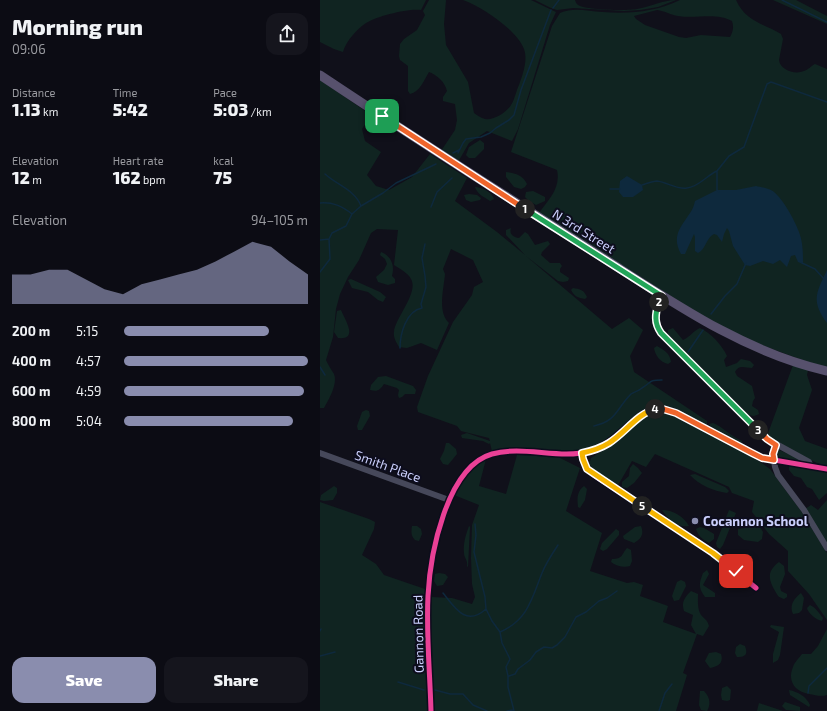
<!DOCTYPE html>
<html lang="en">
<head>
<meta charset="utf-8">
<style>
  body { margin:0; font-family:"Exo 2",sans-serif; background:#15151d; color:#f1f3f6; height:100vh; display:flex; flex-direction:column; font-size:15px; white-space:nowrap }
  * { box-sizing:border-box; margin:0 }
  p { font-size:13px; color:#9a9ba0 }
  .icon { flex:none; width:22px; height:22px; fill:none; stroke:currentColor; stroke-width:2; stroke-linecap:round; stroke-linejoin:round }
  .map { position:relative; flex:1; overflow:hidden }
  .drawer { display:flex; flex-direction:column; background:#0c0c14; width:320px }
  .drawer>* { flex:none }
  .pin { position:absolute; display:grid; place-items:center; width:34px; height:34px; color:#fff; margin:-17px; border-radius:8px; box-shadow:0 2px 6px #0006 }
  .km { position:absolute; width:20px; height:20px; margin:-10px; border-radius:50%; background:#222; color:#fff; font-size:11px; line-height:20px; text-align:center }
  .round { display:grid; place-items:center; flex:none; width:42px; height:42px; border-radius:12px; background:#15151d }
  .overview { display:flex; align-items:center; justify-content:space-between; height:68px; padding:0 12px }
  h1 { font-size:22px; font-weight:800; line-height:30px }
  .stats { display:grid; grid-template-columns:repeat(3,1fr); gap:6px; height:68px; padding:4px 12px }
  .stats div { display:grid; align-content:center }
  .stats b { font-size:17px; font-weight:800 }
  .stats small { font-size:11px; font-weight:400 }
  .stats p { font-size:11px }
  .chart { height:112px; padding:8px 12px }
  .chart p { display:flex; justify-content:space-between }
  .chart svg { width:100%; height:72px; margin-top:4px; fill:#8a8dae; opacity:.7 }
  .primary-button { display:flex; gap:8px; margin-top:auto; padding:8px 12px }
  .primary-button a { flex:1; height:46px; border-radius:12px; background:#8a8dae; color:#fff; font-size:16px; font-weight:800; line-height:46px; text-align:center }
  .primary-button a+a { background:#15151d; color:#f1f3f6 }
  ul { padding:0 12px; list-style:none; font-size:13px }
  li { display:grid; grid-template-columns:64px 48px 1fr; align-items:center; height:30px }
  li i { height:10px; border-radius:5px; background:#8a8dae }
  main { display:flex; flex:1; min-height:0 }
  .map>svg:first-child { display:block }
  .green { fill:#102421; fill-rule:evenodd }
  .water { fill:#0e293d }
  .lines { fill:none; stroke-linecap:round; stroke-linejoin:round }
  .stream { stroke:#0e293d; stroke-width:1.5 }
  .minor { stroke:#46485a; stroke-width:6 }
  .primary { stroke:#57516d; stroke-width:9 }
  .cycleway-casing { stroke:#0d0d1d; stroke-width:8 }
  .cycleway { stroke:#ea4096; stroke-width:5 }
  .split-1-casing { stroke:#fff; stroke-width:8 }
  .split-2-casing { stroke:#fff; stroke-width:8 }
  .split-3-casing { stroke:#fff; stroke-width:8 }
  .split-4-casing { stroke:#fff; stroke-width:8 }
  .split-5-casing { stroke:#fff; stroke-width:8 }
  .split-6-casing { stroke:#fff; stroke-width:8 }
  .split-1 { stroke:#f0652b; stroke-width:5 }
  .split-2 { stroke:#22a559; stroke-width:5 }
  .split-3 { stroke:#22a559; stroke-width:5 }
  .split-4 { stroke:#f0652b; stroke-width:5 }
  .split-5 { stroke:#f5b400; stroke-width:5 }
  .split-6 { stroke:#f5b400; stroke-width:5 }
  .poi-dot { fill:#8a8dae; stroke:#0d0d1d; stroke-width:1.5 }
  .labels { text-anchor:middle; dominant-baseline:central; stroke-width:4; stroke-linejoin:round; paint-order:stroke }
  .street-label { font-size:13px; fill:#cbd0fd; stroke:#0d0d1d }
  .poi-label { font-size:13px; font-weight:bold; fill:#cbd0fd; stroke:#0d0d1d; text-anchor:start }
</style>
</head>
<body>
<main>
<section class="drawer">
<div class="overview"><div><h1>Morning run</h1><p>09:06</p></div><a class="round"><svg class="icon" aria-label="share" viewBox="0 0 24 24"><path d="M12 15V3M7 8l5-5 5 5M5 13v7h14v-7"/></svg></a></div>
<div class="stats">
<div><p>Distance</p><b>1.13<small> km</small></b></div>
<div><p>Time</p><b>5:42</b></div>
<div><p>Pace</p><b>5:03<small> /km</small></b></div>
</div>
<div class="stats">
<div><p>Elevation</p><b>12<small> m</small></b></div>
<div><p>Heart rate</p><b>162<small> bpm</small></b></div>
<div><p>kcal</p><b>75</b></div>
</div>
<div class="chart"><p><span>Elevation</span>94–105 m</p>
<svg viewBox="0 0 160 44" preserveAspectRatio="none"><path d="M0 44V26L10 26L20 23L30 23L40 29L50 35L60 38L70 32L80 29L90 26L100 23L110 18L120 12L130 6L140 9L150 18L160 26V44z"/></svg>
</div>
<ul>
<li><b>200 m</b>5:15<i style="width:79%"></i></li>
<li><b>400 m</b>4:57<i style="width:100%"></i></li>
<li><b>600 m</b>4:59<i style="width:98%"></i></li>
<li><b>800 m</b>5:04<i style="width:92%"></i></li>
</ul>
<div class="primary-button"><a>Save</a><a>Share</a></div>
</section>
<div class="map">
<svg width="507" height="711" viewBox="0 0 507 711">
  <rect width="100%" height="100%" fill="#10101a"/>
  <!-- green -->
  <path class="green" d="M0 0H106L101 10C89 8 57 16 46 23 37 29 26 41 23 52L14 49 0 42Z
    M109 0H126L124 24 126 45 148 82 154 113C157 115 161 118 165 119 173 121 187 112 191 105 195 99 196 91 199 85 203 74 208 60 204 49 197 30 162 7 143 0H211L236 12 230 25 198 129 192 141 167 131 149 143 138 162 121 151 135 130 137 120 135 104 123 101V97L127 91C125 82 117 75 109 72 104 80 100 92 90 94L88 91V66L80 60 79 56 80 44 84 39 97 30 105 15 103 11Z
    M215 0H255C256 3 256 3 258 5 265 10 308 11 317 9 330 7 343 0 356 0L338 7 320 10 304 11 253 8 237 10 231 8Z
    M360 0H416C426 22 443 23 461 34L463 39 459 60C460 70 475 75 484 71 488 70 491 66 495 64L507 69V367L488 362 430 341 378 313 219 213C229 199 241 188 237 170L191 152 232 26 240 13C253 7 268 11 282 12 310 14 335 12 360 0ZM337 10C345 11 351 15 358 16 377 19 396 12 412 21 414 27 413 32 410 37L381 35 366 38 359 37 325 25 316 19 314 16Z
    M453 0H476L507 16V24Z
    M0 80 51 115 42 129 45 141 61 152 47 175 56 186 69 190 92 177 110 154 147 178 135 201 177 232 205 255 186 235V230L191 228C189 234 193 237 199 238L205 232 208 234 215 245 228 241 230 244 222 252 221 255 230 263H240L242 266 240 269V272L249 278 248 281 243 282 238 281 206 256 292 329 309 318 323 330 310 356 314 372 387 421V426L336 406 327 409 290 439 278 445 267 449 249 451 190 449 172 451 170 443 169 444 163 441 142 438 141 435 147 433 170 441 169 438 141 431 137 426 98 412 97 407 108 376 133 322 152 295 154 287 163 282 153 260 131 249 123 269 125 274C124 288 117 312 129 323L117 350 101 343 87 348 79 347C77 343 73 338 74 332 75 318 99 293 91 279 88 273 80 269 74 265L78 230 57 229 51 233 39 260 28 277 20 294 16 309 13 337 6 360C8 365 11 369 14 374 18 384 9 399 4 408H0Z
    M160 140 164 143V149L155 158H149L146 155 149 147Z
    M186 172C195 173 203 175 207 184L205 187 201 189 194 187 186 177Z
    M155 187C162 187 172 192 174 199L170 201C164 197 157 194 155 187Z
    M213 191 225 197V201L216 205 209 201 205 197 206 192Z
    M149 194 157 195 161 198 160 200 151 202 146 200 144 195Z
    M61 252C71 256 75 265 72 276L75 279V283L68 285 58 282 56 277 64 270 67 264 65 259 60 255Z
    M31 279 60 292 66 297 63 302 58 300 48 292 32 288 28 280Z
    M253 288C260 289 264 290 267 297L265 299C258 298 254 296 251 290Z
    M21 310C25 320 39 340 18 338L14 332 17 311Z
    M353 328 363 340C370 337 373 331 380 328 391 333 402 345 407 356L404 360 406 367 417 363 421 359 430 361 434 365 432 368C425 368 419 364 415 372L417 376 432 386 435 398 433 401 432 406 438 410 439 414C435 416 433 417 428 414L348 334V330Z
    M337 346C344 350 350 353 351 362L348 364C340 362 335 355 334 348Z
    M473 365 488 370 487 375 492 390 479 428 485 441 507 449V466C493 463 459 445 447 436Z
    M66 376 93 386 96 390 95 394H85L82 397 79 398 78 395 79 390 77 388 64 384C60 390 58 392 50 390L51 385 58 377Z
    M46 410 49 411 50 416 42 430H38L37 426 42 412Z
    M338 412 348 413 362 419 433 457 450 469 481 511 507 553V620L489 594 468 571V551L449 534 432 512 434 501 412 493 409 487 335 454 326 467 312 461 297 487 271 469 269 465 271 458 296 442 325 417Z
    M393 423C403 427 411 436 422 441V444L391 427 389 424Z
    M126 443H129L136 449 137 454 128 465 123 464 120 459 124 451Z
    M459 450 485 461V463L459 458 457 453Z
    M197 455 238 457 260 468 246 511 282 533 270 571 307 583 314 582 323 585 320 596 348 606 343 622 376 634 371 625 373 615 364 611C361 602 365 597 371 591L378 594C378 600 377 609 381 615 385 620 387 619 389 626L383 636 377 634 363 673 367 675 356 711H114L110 638 111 597 132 598 152 604 155 597 152 584 151 558 152 525 159 505 134 495C143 481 151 467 166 459L159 486 186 494Z
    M313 464 318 468 322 473 314 483 307 488 302 487V482L309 476 310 468Z
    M469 465 507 472V493L499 500 492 489 487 487 481 478 474 476 469 470Z
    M375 474 405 487 409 491 407 493C393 491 379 485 370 475Z
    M14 486 17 488V493L13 500 4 501 0 500 1 495Z
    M264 486 267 489 265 500 260 508 258 507C257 499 257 491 264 486Z
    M507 500V544L485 509 491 505 498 510Z
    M0 502 49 519 55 522 54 529 42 555 56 564 64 575 105 589V614L109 711H0Z
    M342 510C354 510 364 517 369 526 357 528 348 519 342 510Z
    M409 510 416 513 403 545 400 549 397 547 396 543Z
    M433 523 440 527 443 532 442 539 438 542 424 540 418 535V529L431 527Z
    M92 526H97L101 529 102 534 99 541 95 540C91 536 91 532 92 526Z
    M149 526 150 527 148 567 147 566C148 560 144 558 144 553 143 544 146 534 149 526Z
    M321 526C324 533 322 539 314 543L304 539 303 536 315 527Z
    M380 527 384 528 394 534V539L389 543C383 540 378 536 376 529Z
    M296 529 299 531V535L287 549 283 551 280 549 282 543Z
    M307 548 311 550 312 561 310 566C304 568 296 566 291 562L292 559C303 559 301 555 307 548Z
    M420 560a6 6 0 1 1 12 0a6 6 0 1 1-12 0Z
    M459 562 464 566 465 574 460 587 461 591 467 594V597L464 599C458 597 458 596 455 591 448 579 447 571 459 562Z
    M387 570 389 574 383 585 395 593V597H385C378 588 379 583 383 573Z
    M119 573 125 574 128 577 123 585 117 586 114 581 115 574Z
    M361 580 365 582 366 586 359 600 354 601 352 596 357 582Z
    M481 593 484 598 482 610 479 613 473 614C469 606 474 598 481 593Z
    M490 605C496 608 499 613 503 618L502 621C496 620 488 613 487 608Z
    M451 625 464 627 460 655 458 660 453 663V654L459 632 450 627Z
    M507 629V695C501 697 495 695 489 694 475 692 467 681 473 667 474 663 479 658 482 654H491L498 646Z
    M420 644 425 646C428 654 426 657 417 657L415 653 416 647Z
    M396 652 401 654C404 663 398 667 390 668L385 661 389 653Z
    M407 686 411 690 410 700 407 701 402 700 401 695 402 688Z
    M469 690C478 692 486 696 490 705L489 707 470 695Z
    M380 691H384C390 697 391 704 387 711L381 710 379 705Z
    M465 702 480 707V711L466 710 462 706Z
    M439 703 463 711H437Z"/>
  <!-- water -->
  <path class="water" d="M307 176 322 185 323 190 313 197H303L299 192 300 181Z
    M436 186C440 187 447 188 451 190 462 196 475 221 479 232 483 242 483 253 483 264L478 262 475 255 471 256 467 267 460 260 453 264 443 261 430 266 425 265 413 246 409 231 407 228 404 234 402 242 397 235 394 234C386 238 386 249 378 253L375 251V237L374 234 365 254H361C351 236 361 227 370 213 373 209 374 205 375 201L397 190H416Z
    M507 270V323C490 300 497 292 507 270Z"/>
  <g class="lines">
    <!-- stream -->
    <path class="stream" d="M462 0 507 22
      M233 8 239 0
      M133 153 139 150
      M138 153 143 143 146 139 161 137 170 133 176 128 189 120 194 115 201 90 231 10
      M5 174C17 185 35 190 41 206
      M322 185C326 184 332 181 337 181 347 182 357 190 367 188 379 187 387 175 397 171
      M290 189H300
      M399 192 397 190V171L409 156 424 147 447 84 451 82 507 102
      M0 203C13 202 22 206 32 214
      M111 207 117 192 132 178
      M0 240 9 239
      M482 263 495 269 504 279
      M0 272 10 259 9 239 12 233 26 226 32 214 41 206 63 193 76 183 116 164
      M391 314 405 296 417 284 426 263
      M80 348C80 334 86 311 102 308L101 304 106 287 105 276 102 258 105 244
      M368 352 383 330
      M0 367 5 375
      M274 426C297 421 296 409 311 394 314 392 319 391 322 388 332 382 328 380 342 380
      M155 524 156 535 154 552 165 597 166 609 172 621 180 632 182 643 190 659 186 667 188 676V687L194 711
      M123 593C135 608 146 627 166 609
      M0 631 1 629
      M180 632C208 620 212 598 222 573 226 563 232 554 238 545
      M0 656 15 652
      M189 676 195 674 198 669 210 660 216 652 224 647 232 648 237 645 245 637 256 617 266 612 279 601 287 598 297 591
      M78 682 104 690
      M115 690 130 694H143L153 705 167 711
      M488 693 489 686 507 668
      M187 711 193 710
      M339 711 345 693 352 684"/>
    <!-- minor -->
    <path class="minor" d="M342 296C334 308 333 321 341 333L447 439 489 462 491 466
      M456 445 453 454 455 467 458 475 484 510 507 548
      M0 453 129 500
      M262 453C263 464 267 469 275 476L393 553 436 588
      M111 711C110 673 106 634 108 596 110 556 126 467 172 454 204 445 239 460 271 451 296 444 316 412 336 409 343 408 350 411 356 413L442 458 507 469"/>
    <!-- primary -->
    <path class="primary" d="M0 75C90 135 182 194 274 252 348 299 420 351 507 371"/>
    <!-- cycleway casing -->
    <g class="cycleway-casing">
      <path id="cycleway" d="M262 453C263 464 267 469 275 476L393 553 436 588
        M111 711C110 673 106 634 108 596 110 556 126 467 172 454 204 445 239 460 271 451 296 444 316 412 336 409 343 408 350 411 356 413L442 458 507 469"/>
    </g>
    <!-- cycleway -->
    <use href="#cycleway" class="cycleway"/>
  </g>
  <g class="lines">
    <!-- split-1 casing -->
    <g class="split-1-casing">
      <path id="split-1" d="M62 116 205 209"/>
    </g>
    <!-- split-2 casing -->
    <g class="split-2-casing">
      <path id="split-2" d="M205 209 342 296 339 302"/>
    </g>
    <!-- split-3 casing -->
    <g class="split-3-casing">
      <path id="split-3" d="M339 302C335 314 334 323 341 333L438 430"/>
    </g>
    <!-- split-4 casing -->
    <g class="split-4-casing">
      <path id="split-4" d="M335 409H343L356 413 432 453 442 458 454 460 453 454 456 445 447 439 438 430"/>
    </g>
    <!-- split-5 casing -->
    <g class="split-5-casing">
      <path id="split-5" d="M322 506 267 469 263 459 262 453C272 451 281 448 289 443 305 433 317 414 335 409"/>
    </g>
    <!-- split-6 casing -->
    <g class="split-6-casing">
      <path id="split-6" d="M322 506 393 553 416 571"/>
    </g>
    <!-- split-1 -->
    <use href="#split-1" class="split-1"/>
    <!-- split-2 -->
    <use href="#split-2" class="split-2"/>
    <!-- split-3 -->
    <use href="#split-3" class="split-3"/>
    <!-- split-4 -->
    <use href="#split-4" class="split-4"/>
    <!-- split-5 -->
    <use href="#split-5" class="split-5"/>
    <!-- split-6 -->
    <use href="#split-6" class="split-6"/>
  </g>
  <!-- markers -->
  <circle class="poi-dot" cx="375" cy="521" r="4"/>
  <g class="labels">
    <!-- street labels -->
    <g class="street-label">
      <text transform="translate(264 231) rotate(32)">N 3rd Street</text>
      <text transform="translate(68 466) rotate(20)">Smith Place</text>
      <text transform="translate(98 634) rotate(-91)">Gannon Road</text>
    </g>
    <!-- poi labels -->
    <g class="poi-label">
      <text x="383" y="521">Cocannon School</text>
    </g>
  </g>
</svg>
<div class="pin" style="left:62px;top:116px;background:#1e9e55"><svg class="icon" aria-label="arrive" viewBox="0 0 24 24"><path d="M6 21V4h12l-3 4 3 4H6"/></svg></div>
<div class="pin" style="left:416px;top:571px;background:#d93025"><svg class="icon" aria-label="check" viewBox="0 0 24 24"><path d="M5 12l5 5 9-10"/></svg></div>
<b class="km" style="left:205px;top:209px">1</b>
<b class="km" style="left:339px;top:302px">2</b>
<b class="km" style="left:438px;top:430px">3</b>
<b class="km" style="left:335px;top:409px">4</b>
<b class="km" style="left:322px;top:506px">5</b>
</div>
</main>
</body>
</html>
